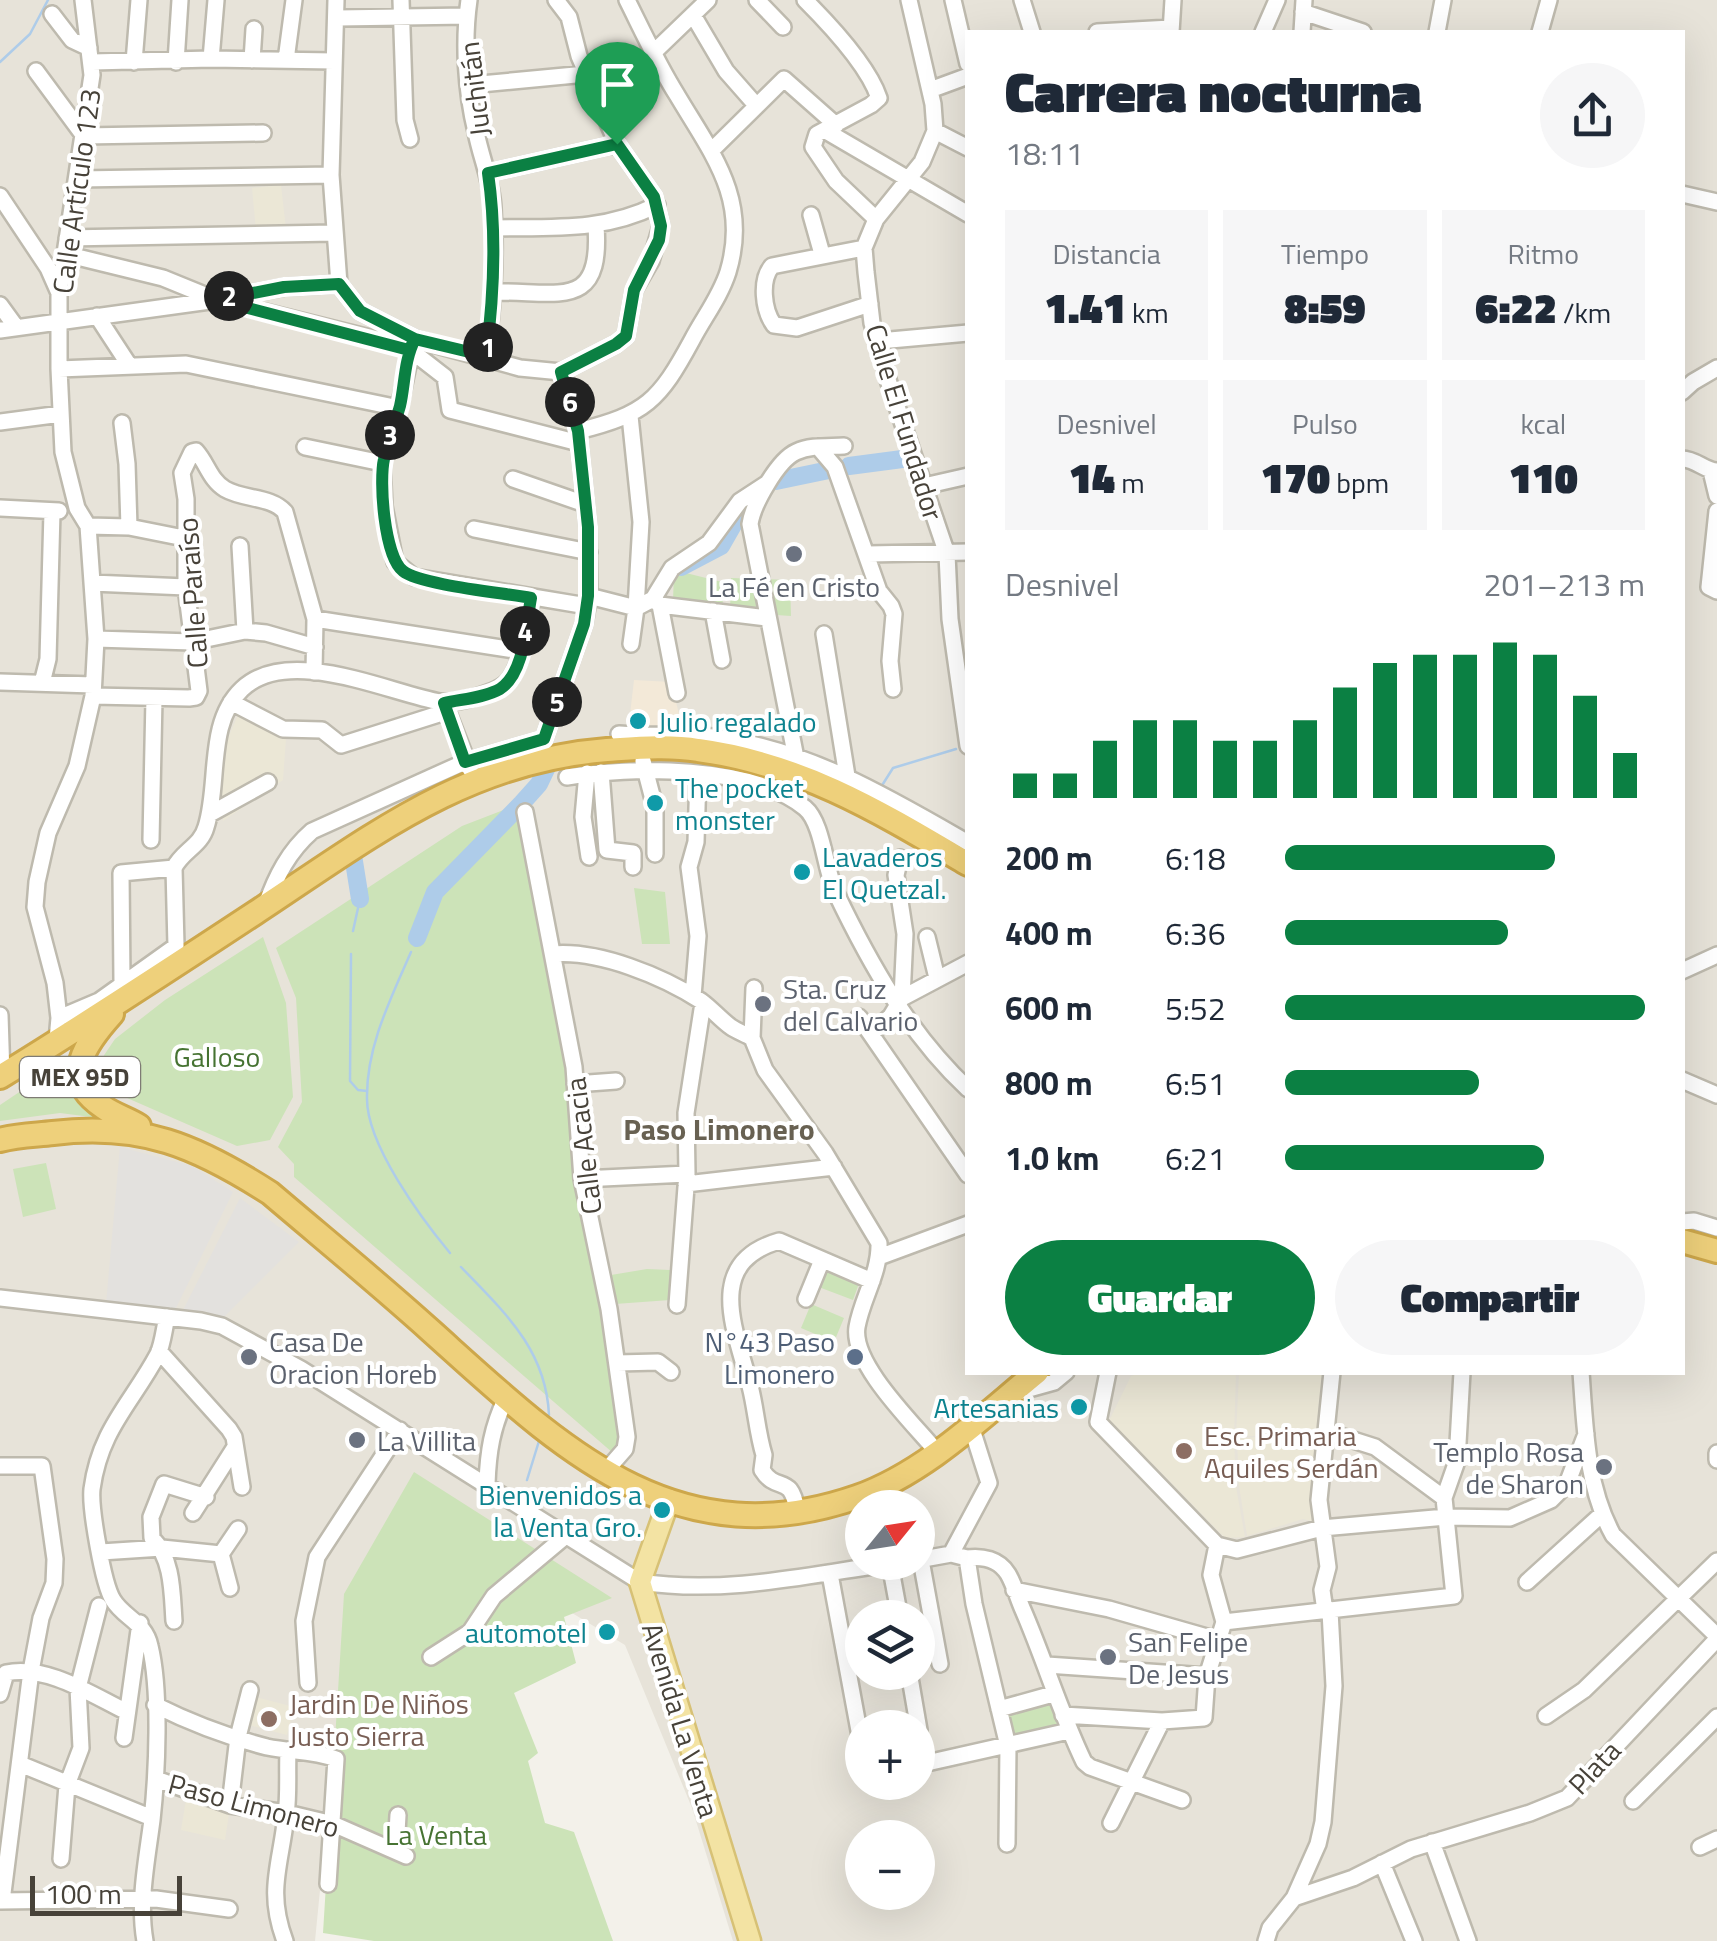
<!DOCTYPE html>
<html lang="es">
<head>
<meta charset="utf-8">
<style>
  body { margin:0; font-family:"Titillium Web",sans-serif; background:#f6f6f7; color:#1f2937; height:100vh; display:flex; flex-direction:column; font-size:38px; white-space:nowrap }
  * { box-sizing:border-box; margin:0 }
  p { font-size:32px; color:#747a83 }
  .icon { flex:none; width:55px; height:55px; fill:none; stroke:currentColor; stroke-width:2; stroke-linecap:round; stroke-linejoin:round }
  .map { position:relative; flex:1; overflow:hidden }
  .details { position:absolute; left:965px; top:30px; width:720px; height:1345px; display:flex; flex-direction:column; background:#fff; border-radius:0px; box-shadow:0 10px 40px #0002 }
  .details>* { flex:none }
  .needle { width:65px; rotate:60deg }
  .tools { position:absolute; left:845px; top:1490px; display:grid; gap:20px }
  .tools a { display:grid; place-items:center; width:90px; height:90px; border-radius:50%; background:#fff; box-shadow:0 10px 40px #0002; font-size:50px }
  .scale { position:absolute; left:30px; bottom:25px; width:152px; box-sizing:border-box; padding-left:10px; border:5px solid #474239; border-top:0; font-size:28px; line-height:35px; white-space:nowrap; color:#474239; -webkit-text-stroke:8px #fff; paint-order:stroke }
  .pin { position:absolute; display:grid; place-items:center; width:85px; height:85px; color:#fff; margin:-102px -42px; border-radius:50% 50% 50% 0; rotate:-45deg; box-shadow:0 0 10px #0007 }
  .pin .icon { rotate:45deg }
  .km { position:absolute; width:50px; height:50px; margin:-25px; border-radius:50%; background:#222; color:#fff; font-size:28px; line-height:50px; text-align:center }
  .round { display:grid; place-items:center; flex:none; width:105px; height:105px; border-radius:52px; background:#f6f6f7 }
  .summary { display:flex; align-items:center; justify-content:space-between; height:170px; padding:0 40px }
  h1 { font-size:55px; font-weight:800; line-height:75px }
  .stats { display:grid; grid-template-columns:repeat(3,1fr); gap:15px; height:170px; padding:10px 40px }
  .stats div { display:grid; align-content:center; border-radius:0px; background:#f6f6f7; text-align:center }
  .stats b { font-size:42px; font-weight:800 }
  .stats small { font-size:28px; font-weight:400 }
  .stats p { font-size:28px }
  .chart { height:280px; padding:20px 40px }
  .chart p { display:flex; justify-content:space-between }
  .chart svg { width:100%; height:180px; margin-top:10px; stroke:#0b8043; stroke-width:6 }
  .action { display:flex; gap:20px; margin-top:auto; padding:20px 40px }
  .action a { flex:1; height:115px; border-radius:60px; background:#0b8043; color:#fff; font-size:40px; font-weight:800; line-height:115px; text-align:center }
  .action a+a { background:#f6f6f7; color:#1f2937 }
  ul { padding:0 40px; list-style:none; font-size:32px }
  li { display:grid; grid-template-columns:160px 120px 1fr; align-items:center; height:75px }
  li i { height:25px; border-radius:12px; background:#0b8043 }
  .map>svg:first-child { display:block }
  .residential { fill:#e7e3d9; fill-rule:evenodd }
  .commercial { fill:#f3e9d8 }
  .education { fill:#ebe7d6 }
  .green { fill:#cce3b8 }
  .parking { fill:#e3e1de }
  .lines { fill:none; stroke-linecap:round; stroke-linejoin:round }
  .stream { stroke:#aecce9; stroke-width:2.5 }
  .river { stroke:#aecce9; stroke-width:18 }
  .minor-casing { stroke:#bebaae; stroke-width:20 }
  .major-casing { stroke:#d7c175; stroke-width:25 }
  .highway-casing { stroke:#cda74b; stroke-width:28 }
  .minor { stroke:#fff; stroke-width:15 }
  .major { stroke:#f3e3a3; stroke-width:20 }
  .highway { stroke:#eed07b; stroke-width:22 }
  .route-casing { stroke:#fff; stroke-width:20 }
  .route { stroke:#0b8043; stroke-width:12 }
  .worship-dot { fill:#6b7280; stroke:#fff; stroke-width:4 }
  .culture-dot { fill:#0f9aa8; stroke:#fff; stroke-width:4 }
  .service-dot { fill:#5c6f8a; stroke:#fff; stroke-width:4 }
  .education-dot { fill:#8d6e63; stroke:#fff; stroke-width:4 }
  .labels { text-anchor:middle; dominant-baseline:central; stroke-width:8; stroke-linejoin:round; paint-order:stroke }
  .shield { fill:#fff; stroke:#7e7b74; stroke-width:2.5 }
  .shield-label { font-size:25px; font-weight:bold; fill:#474239 }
  .street-label { font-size:28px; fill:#474239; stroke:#fff }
  .worship-label { font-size:28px; fill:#5b616d; stroke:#fff; text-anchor:start }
  .culture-label { font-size:28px; fill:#0d838f; stroke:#fff; text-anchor:start }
  .park-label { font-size:28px; fill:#467332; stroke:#fff }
  .service-label { font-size:28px; fill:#4e5e75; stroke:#fff; text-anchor:end }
  .education-label { font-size:28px; fill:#785e54; stroke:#fff; text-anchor:start }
  .neighbourhood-label { font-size:30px; font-weight:bold; fill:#686152; stroke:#fff }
</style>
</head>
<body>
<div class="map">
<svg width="1717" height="1941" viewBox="0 0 1717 1941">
  <rect width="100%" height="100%" fill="#f3f1ea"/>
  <!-- residential -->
  <path class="residential" d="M0 0H1717V1941H733L692 1808 625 1645 420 1521 343 1656 315 1941H0ZM968 32H1682V1372H968ZM862 1508H918V1562H862ZM862 1618H918V1672H862ZM862 1728H918V1782H862ZM862 1838H918V1892H862Z"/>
  <!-- commercial -->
  <path class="commercial" d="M634 680 671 682 683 730 628 732Z"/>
  <!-- education -->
  <path class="education" d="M281 185 286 229 256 231 252 188Z
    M242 712 286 739 283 780 223 821 219 759 238 715Z
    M1144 1372 1236 1373 1234 1437 1236 1487 1245 1537 1225 1538 1154 1465 1110 1433 1106 1427 1131 1376Z
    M1239 1373H1327L1325 1430 1316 1452 1312 1492 1315 1522 1303 1519 1247 1536 1239 1486 1237 1439 1263 1436H1236Z
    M252 1696 294 1707 287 1735 245 1724Z
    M187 1794 230 1807 225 1840 181 1830Z"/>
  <!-- green -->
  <path class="green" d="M674 570 722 582 723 610 673 602Z
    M731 578 790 580 791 616 730 612Z
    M522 803 550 987 569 1070 574 1149 622 1441 613 1453 294 1177V1164L278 1147 302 1102 296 998 276 948 462 826Z
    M634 888 665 892 670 944H642Z
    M263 937 286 1003 293 1097 270 1140 237 1146 95 1084 92 1073 115 1039 165 1000Z
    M67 1060C63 1088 77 1102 99 1118L60 1113 0 1121V1105Z
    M46 1163 56 1209 23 1217 13 1169Z
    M822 1267 861 1278 853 1300 816 1286Z
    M647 1269 670 1270V1300L615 1304 611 1275Z
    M811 1304 844 1318 834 1342 801 1328Z
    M414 1472 612 1598 564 1617 576 1663 514 1693 538 1753 528 1761 545 1823 574 1832 613 1941H374L323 1933 344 1594Z
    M1051 1699 1058 1728 1009 1738 1005 1712Z"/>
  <!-- parking -->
  <path class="parking" d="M120 1147 192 1166 233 1192 174 1312 106 1304Z
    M240 1198 299 1242 224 1317 181 1314Z"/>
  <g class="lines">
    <!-- stream -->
    <path class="stream" d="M0 62 30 34 48 0
      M881 787 893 768 956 749
      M353 931 360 899
      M411 952C391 998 366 1047 367 1099 367 1145 421 1218 450 1253
      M351 954 350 1081 358 1090 367 1091
      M461 1267C504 1312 546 1349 549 1415
      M527 1480 539 1441"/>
    <!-- river -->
    <path class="river" d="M849 466 910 458
      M776 481 829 470
      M681 567 721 546 745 504
      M360 899 352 849 361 843
      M417 938 435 892 522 803 539 784 549 763"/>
    <!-- minor casing -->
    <g class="minor-casing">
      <path id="minor" d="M336 0 331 175 339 284 360 311 415 339 520 368 561 372
        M401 0 405 120 410 139
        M469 0C463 42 466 91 476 132 481 158 492 182 493 208 496 258 493 307 486 356
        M556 0 569 17 579 56 617 144 654 197 661 226 651 261 634 290 626 336 616 344 561 372
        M757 0 783 27
        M805 0C830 25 868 65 879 98L871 105 817 134 813 147 836 181 876 219
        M909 0 933 104 935 131 922 162 876 219 864 248 866 272 872 323 889 383 947 554 950 619 968 746
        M953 0 968 64
        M1022 0 1032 32
        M1303 12 1363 32
        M52 14 72 40 89 48
        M693 15 726 71 755 104
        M338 18 467 16
        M1097 32 1171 28
        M1171 32 1173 0
        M1263 32 1277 0
        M1302 32 1304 0
        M1437 32 1443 0
        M1540 32 1549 0
        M653 53 708 0
        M211 59 216 0
        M252 60 254 29
        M286 60 294 0
        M92 62 211 59 334 61
        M134 62 139 0
        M176 62 180 0
        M36 71 84 136 263 133
        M470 85 586 74
        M930 90 968 76
        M826 131 968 214
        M935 131 968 148
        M712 150 784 79 836 125
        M488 173 617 144
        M78 179 331 175
        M1682 194 1717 202
        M0 196 48 268 59 293
        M811 215 822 254
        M493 228C552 227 603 232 657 205
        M67 238 333 233
        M864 248 772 266C760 280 763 310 774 325L797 328 870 304
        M65 254 163 278 217 300 390 343 409 349 445 377 450 410 579 443
        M495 292C560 291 602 311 596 226
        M0 305 16 327
        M97 316 129 365
        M0 330 217 300 285 287 339 284
        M879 341 968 333
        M413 342 399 408 382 463 384 506 395 562 414 577 587 606
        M59 369 186 364 399 408
        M1682 392 1693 382 1717 368
        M0 422 61 414
        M122 423 127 464 129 527
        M578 431C646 414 659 401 692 340 704 317 720 297 728 272 750 199 712 154 677 95 658 65 643 32 627 0
        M305 447 382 463
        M818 447 835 467 879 591 891 606 894 614 890 661 893 689
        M1682 459C1696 459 1705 471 1717 471
        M1711 471 1717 496
        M513 479 585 504
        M924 486 968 476
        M0 508 59 511
        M1717 511 1709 587 1717 591
        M88 526 129 527 184 538
        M474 529 589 552
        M240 546 245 631
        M868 554 968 552
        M92 583 186 587
        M589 596 636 608 641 522 630 416
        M653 599 660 605 767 618
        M660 605 677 693
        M713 611 722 660
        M315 619 521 651
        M824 634 847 776
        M96 639 192 642 245 631 266 633 315 647
        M631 644 636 608 653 599 672 568 709 543 740 501 766 484
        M0 682 93 685
        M42 683 48 659 52 512
        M93 696 189 698 196 697 199 691 186 587V499L182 473 192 452 196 451C207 463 210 480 225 489 244 500 271 496 285 512L315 619 314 672
        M231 702 283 729 322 730 341 745 445 712
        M444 703 470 769
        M619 734C653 737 687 733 720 738 811 751 890 798 968 843
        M796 758 750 524C753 504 778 460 796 452 811 445 828 447 844 446
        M643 761 655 807V854
        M601 772 607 850 633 853V867
        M587 773 583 817 589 857
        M567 777C630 766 753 765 805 808 823 823 825 871 836 893 870 964 910 1035 968 1089
        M525 812 574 1067 582 1179 609 1309 627 1437 625 1449 604 1473
        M210 814 268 782
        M151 840 154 698
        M900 858 896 875 905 934 902 998
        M266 905C276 876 289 851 312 831L465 762 544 739 584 624 589 596 588 527 578 431 561 372
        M927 937 937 978
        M553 954C599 950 662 976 701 1001 712 1009 720 1019 731 1027 737 1031 745 1034 752 1038
        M1682 971 1717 955
        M122 982 121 873 174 868
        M754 988 752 1038 765 1070 825 1153 879 1243C880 1273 862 1298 857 1327 851 1364 914 1424 937 1452
        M693 996 698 936 689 867 696 842 698 774
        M0 1015 2 1076
        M859 1017 968 1175
        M59 1018 99 1001 176 946 174 868C182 851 201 846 206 827 220 784 206 723 242 689 288 645 387 692 440 702 456 704 500 693 510 679 525 658 526 622 531 598
        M871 1034 891 1016 902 998 968 963
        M57 1040 59 1018 55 983 35 907 37 882 48 833 77 766 93 696 96 639 88 526 77 508 63 452 59 369V293L92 75 83 0
        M1682 1080 1717 1095
        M575 1084 616 1081
        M582 1179 687 1174
        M686 1184 834 1167
        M1682 1222 1694 1221 1717 1228
        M879 1257 968 1224
        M0 1298 201 1321 222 1326 301 1369 640 1582C728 1595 813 1574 900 1562
        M806 1299 822 1260
        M677 1305 687 1174 686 1113 703 1003
        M159 1351 229 1429 234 1437 242 1487
        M617 1363 658 1362 671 1372
        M1108 1372 1098 1422 1217 1545
        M1581 1372C1585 1427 1586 1486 1613 1535L1717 1636
        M1018 1392 1054 1382 1066 1372
        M1328 1432 1375 1447 1444 1498
        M1717 1453V1460
        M0 1466H42L55 1559 54 1583 41 1618 31 1671 2 1901
        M487 1484C488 1452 492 1427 506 1398
        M797 1511C791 1472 777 1494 762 1470L764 1455C757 1432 756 1409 750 1386 736 1331 703 1263 779 1241L872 1281
        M193 1513 235 1447
        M1217 1545 1237 1550 1322 1528 1446 1517 1510 1518 1551 1500 1567 1484 1586 1434
        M1217 1545 1211 1575 1224 1622
        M101 1552 162 1548 221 1554 238 1529
        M221 1554 230 1588
        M951 1554 967 1558 974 1604 1008 1746 1007 1844
        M967 1558C982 1556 999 1559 1008 1574 1014 1584 1018 1599 1023 1610 1045 1661 1060 1712 1084 1762L1090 1767 1182 1800
        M918 1560 951 1554 989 1483 971 1426
        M921 1560 940 1664
        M890 1564 900 1618
        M830 1574 862 1747
        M1527 1582 1602 1514
        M1014 1590 1109 1609 1221 1641
        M1325 1611 1322 1590 1328 1567 1319 1500 1332 1372
        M174 1621C172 1593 173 1559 152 1538L151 1517 164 1484 206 1497
        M1224 1622 1454 1596 1444 1498 1457 1461 1462 1372
        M431 1657 470 1632 494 1596 568 1534
        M1047 1665 1207 1676
        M909 1672 919 1730
        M308 1683 304 1621 317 1557 400 1430
        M0 1694 6 1673C46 1664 92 1695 127 1712
        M155 1705C191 1723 228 1737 267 1747 291 1752 313 1750 336 1759L328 1884
        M999 1709 1053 1694
        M1063 1715 1162 1721 1204 1718 1207 1676 1224 1622
        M1546 1716 1584 1690 1717 1561
        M124 1738 140 1623
        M20 1764 152 1818
        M918 1765 1069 1731
        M156 1779 230 1805 287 1813 333 1824 406 1856
        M1633 1801 1717 1717
        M230 1805 238 1737 250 1690
        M1111 1823 1162 1721
        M1432 1842 1468 1941
        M1700 1847 1717 1839
        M396 1850 398 1815
        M61 1859 67 1785 81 1748 78 1688 99 1606
        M1382 1863 1414 1941
        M1294 1898 1318 1844 1323 1822 1334 1686 1330 1611
        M0 1901 156 1899 229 1909
        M145 1941C138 1902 147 1859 152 1820 157 1774 161 1691 150 1646 145 1622 124 1618 113 1600 103 1584 90 1508 92 1489 100 1429 132 1403 158 1354 163 1343 164 1329 167 1317
        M285 1941C266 1890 281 1865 286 1815 289 1794 287 1772 288 1751
        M1266 1941 1270 1928 1294 1898 1353 1878 1411 1849 1530 1813 1567 1798 1717 1639"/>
    </g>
    <!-- major casing -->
    <g class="major-casing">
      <path id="major" d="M669 1500 640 1582 750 1941"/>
    </g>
    <!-- highway casing -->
    <g class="highway-casing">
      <path id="highway" d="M112 1014C86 1043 59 1078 103 1107 114 1115 128 1119 139 1126
        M0 1077C86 1024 170 969 255 913 369 838 465 761 607 750 637 748 668 745 698 750 802 764 880 812 968 864
        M0 1140C17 1135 36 1135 53 1133 141 1122 197 1146 270 1193 324 1239 379 1284 431 1331 557 1444 672 1561 857 1497 925 1473 982 1417 1037 1372
        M1682 1241 1717 1251"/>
    </g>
    <!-- minor -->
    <use href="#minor" class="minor"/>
    <!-- major -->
    <use href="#major" class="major"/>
    <!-- highway -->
    <use href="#highway" class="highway"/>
  </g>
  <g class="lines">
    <!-- route casing -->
    <g class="route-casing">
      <path id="route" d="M617 144 488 173C497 234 494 295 486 356L415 339 409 350 217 300 284 287 339 284 360 311 415 339C404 360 405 384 400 406 395 424 387 441 384 459 379 481 384 556 403 571 420 585 505 593 531 598 526 624 525 673 500 689 484 698 462 699 444 703L465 762 544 739 584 624 588 596V527L578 431 561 372 616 344 626 336 634 290 659 240 661 226 654 197 617 144"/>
    </g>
    <!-- route -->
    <use href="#route" class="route"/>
  </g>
  <!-- markers -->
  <g class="worship-dot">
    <circle cx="794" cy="554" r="10"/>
    <circle cx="763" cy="1004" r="10"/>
    <circle cx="249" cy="1357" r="10"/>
    <circle cx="357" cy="1440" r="10"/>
    <circle cx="1604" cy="1467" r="10"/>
    <circle cx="1108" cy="1657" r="10"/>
  </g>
  <g class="culture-dot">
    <circle cx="638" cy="721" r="10"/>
    <circle cx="655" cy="803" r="10"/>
    <circle cx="802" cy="872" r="10"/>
    <circle cx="1079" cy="1407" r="10"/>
    <circle cx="662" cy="1510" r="10"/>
    <circle cx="607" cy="1632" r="10"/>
  </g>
  <circle class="service-dot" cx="855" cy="1357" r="10"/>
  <g class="education-dot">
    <circle cx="1184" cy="1451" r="10"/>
    <circle cx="269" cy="1719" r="10"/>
  </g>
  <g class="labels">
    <!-- shield labels -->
    <rect class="shield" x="20" y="1057" width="120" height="40" rx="8"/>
    <g class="shield-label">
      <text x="80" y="1077">MEX 95D</text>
    </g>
    <!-- street labels -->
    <g class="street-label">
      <text transform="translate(474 89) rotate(-97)">Juchitán</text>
      <text transform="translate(76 191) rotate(-82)">Calle Artículo 123</text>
      <text transform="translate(905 422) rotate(73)">Calle El Fundador</text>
      <text transform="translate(192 593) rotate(-94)">Calle Paraíso</text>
      <text transform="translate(583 1146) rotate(-97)">Calle Acacia</text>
      <text transform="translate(681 1720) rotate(73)">Avenida La Venta</text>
      <text transform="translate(1594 1767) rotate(-47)">Plata</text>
      <text transform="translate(254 1805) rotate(15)">Paso Limonero</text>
    </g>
    <!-- worship labels -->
    <g class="worship-label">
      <text x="794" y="586" text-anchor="middle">La Fé en Cristo</text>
      <text x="783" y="988">Sta. Cruz<tspan x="783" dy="32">del Calvario</tspan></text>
      <text x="269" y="1341">Casa De<tspan x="269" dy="32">Oracion Horeb</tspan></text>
      <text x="377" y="1440">La Villita</text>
      <text x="1584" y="1451" text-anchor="end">Templo Rosa<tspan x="1584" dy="32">de Sharon</tspan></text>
      <text x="1128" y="1641">San Felipe<tspan x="1128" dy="32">De Jesus</tspan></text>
    </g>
    <!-- culture labels -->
    <g class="culture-label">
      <text x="658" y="721">Julio regalado</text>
      <text x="675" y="787">The pocket<tspan x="675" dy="32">monster</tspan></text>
      <text x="822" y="856">Lavaderos<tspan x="822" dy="32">El Quetzal.</tspan></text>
      <text x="1059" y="1407" text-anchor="end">Artesanias</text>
      <text x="642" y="1494" text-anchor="end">Bienvenidos a<tspan x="642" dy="32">la Venta Gro.</tspan></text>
      <text x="587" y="1632" text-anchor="end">automotel</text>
    </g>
    <!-- park labels -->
    <g class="park-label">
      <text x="217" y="1056">Galloso</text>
      <text x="436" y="1834">La Venta</text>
    </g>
    <!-- service labels -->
    <g class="service-label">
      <text x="835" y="1341">N°43 Paso<tspan x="835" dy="32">Limonero</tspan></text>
    </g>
    <!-- education labels -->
    <g class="education-label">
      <text x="1204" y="1435">Esc. Primaria<tspan x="1204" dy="32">Aquiles Serdán</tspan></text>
      <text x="289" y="1703">Jardin De Niños<tspan x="289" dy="32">Justo Sierra</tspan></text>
    </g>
    <!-- neighbourhood labels -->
    <g class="neighbourhood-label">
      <text x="719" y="1129">Paso Limonero</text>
    </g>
  </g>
</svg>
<div class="tools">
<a><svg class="needle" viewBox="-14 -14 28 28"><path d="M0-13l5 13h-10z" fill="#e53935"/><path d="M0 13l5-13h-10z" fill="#747a83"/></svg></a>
<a><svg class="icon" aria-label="layers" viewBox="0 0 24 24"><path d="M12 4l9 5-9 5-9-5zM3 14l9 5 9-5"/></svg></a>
<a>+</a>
<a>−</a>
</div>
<div class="scale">100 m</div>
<div class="pin" style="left:617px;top:144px;background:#1e9e55"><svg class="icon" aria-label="arrive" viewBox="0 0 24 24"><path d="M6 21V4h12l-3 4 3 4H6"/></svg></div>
<b class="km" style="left:488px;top:347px">1</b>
<b class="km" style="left:229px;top:296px">2</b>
<b class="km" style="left:390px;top:435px">3</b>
<b class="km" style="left:525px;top:631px">4</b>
<b class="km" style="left:557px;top:702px">5</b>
<b class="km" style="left:570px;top:402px">6</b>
<section class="details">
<div class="summary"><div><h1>Carrera nocturna</h1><p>18:11</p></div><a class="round"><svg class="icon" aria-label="share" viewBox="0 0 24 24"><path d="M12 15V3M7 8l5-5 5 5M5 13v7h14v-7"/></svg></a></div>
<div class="stats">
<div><p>Distancia</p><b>1.41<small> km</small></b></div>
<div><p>Tiempo</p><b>8:59</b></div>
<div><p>Ritmo</p><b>6:22<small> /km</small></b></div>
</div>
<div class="stats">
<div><p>Desnivel</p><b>14<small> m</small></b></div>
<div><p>Pulso</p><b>170<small> bpm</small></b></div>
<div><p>kcal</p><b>110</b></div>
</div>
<div class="chart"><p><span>Desnivel</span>201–213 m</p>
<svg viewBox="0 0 160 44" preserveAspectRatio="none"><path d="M5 44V38M15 44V38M25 44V30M35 44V25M45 44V25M55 44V30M65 44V30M75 44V25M85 44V17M95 44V11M105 44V9M115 44V9M125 44V6M135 44V9M145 44V19M155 44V33"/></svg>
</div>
<ul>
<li><b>200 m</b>6:18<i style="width:75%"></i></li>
<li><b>400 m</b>6:36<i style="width:62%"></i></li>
<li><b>600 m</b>5:52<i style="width:100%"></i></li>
<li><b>800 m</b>6:51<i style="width:54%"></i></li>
<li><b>1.0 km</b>6:21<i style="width:72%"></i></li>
</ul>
<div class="action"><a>Guardar</a><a>Compartir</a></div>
</section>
</div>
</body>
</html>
